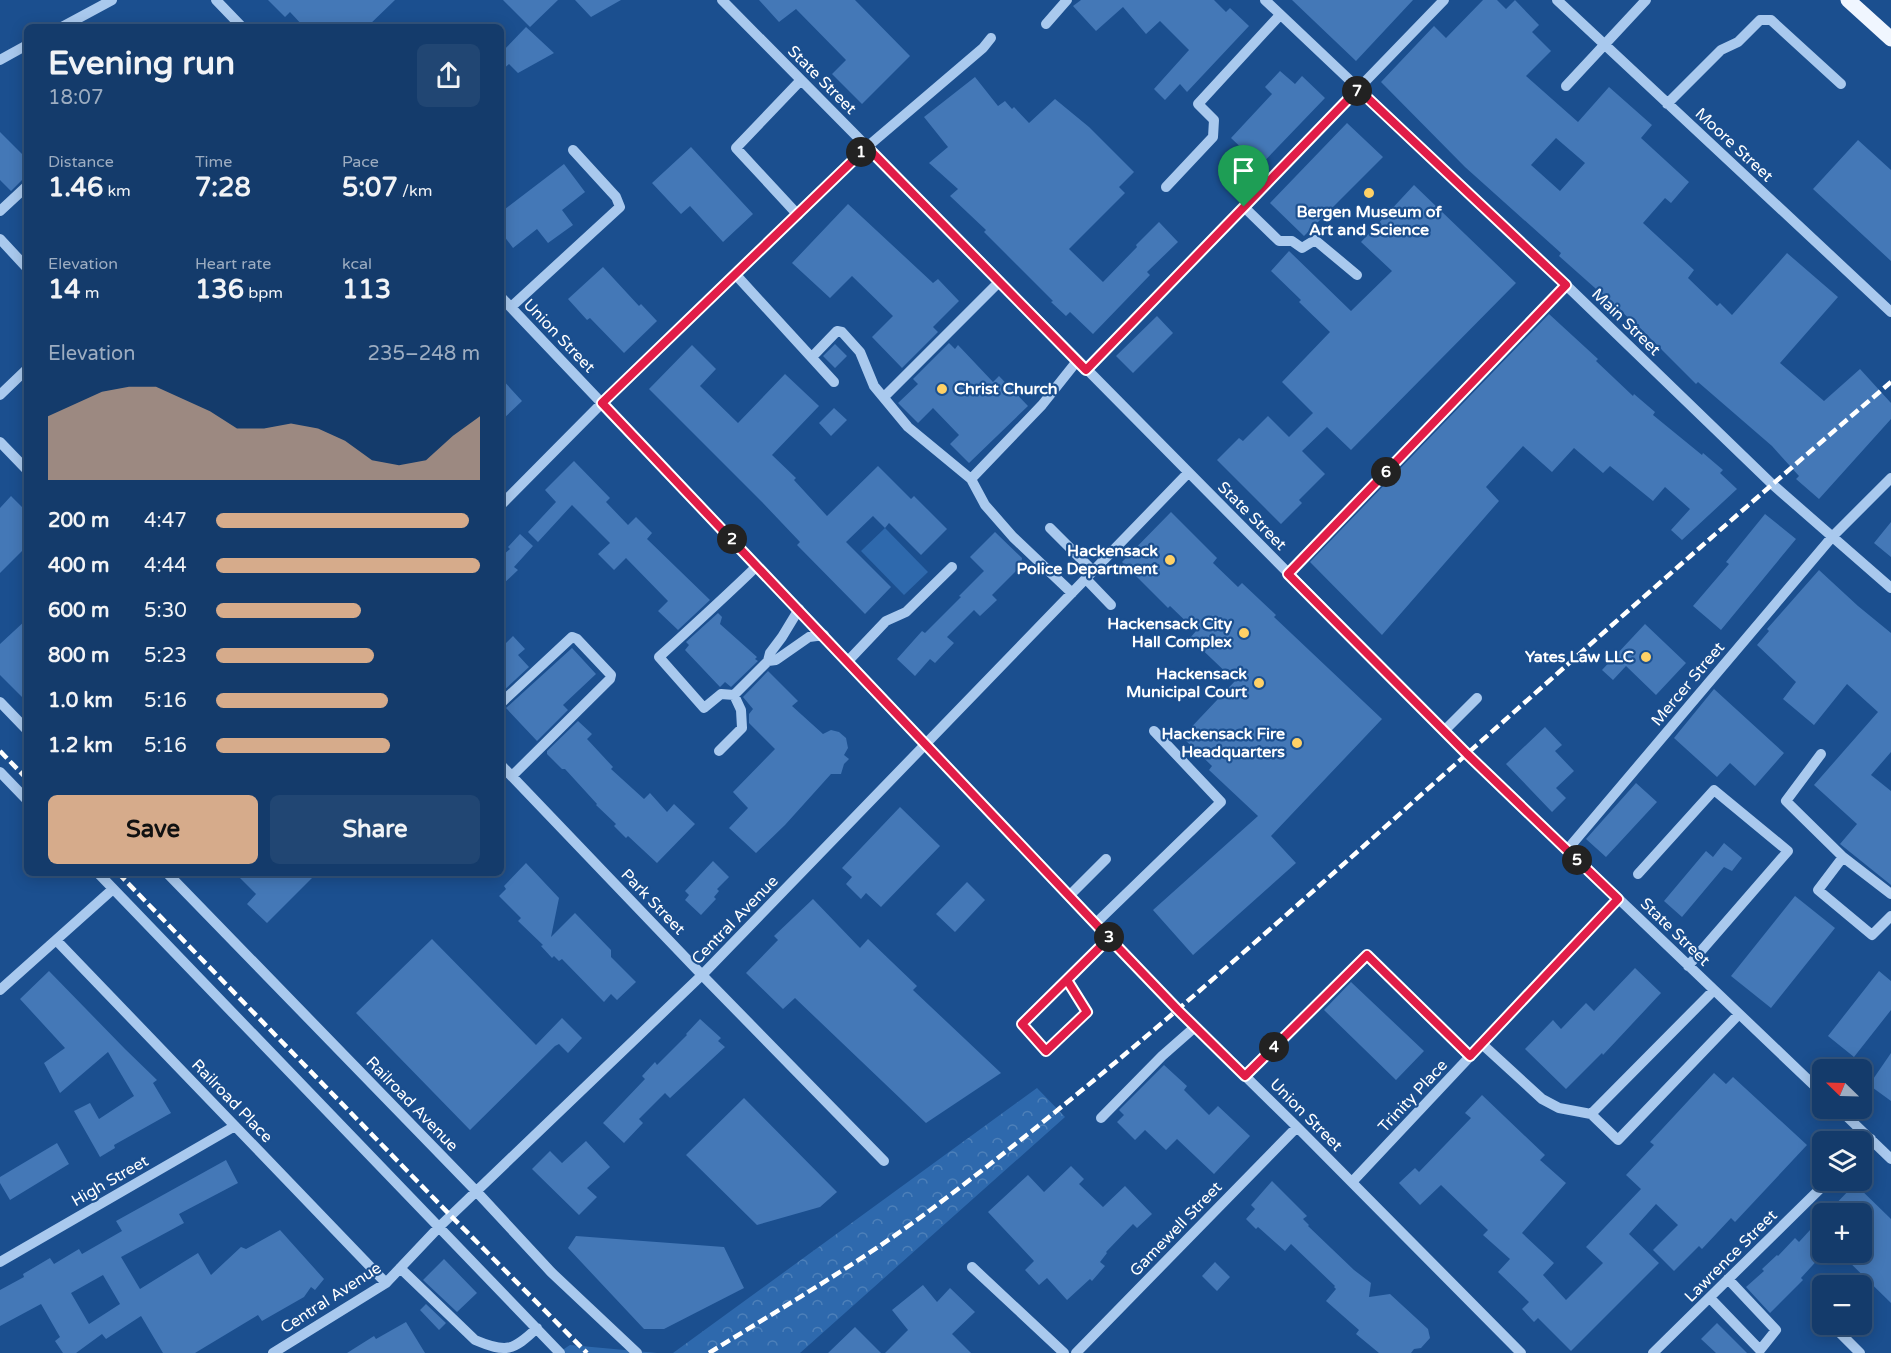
<!DOCTYPE html>
<html lang="en">
<head>
<meta charset="utf-8">
<style>
  body { margin:0; font-family:"Varela Round",sans-serif; background:#214673; color:#f1f3f6; height:100vh; display:flex; flex-direction:column; font-size:22px; white-space:nowrap }
  * { box-sizing:border-box; margin:0 }
  p { font-size:20px; color:#9dadc1 }
  .icon { flex:none; width:33px; height:33px; fill:none; stroke:currentColor; stroke-width:2; stroke-linecap:round; stroke-linejoin:round }
  .map { position:relative; flex:1; overflow:hidden }
  .drawer { position:absolute; left:24px; top:24px; width:480px; height:852px; display:flex; flex-direction:column; background:#143b6b; border-radius:9px; box-shadow:0 3px 15px #0003,0 0 0 2px #33557e }
  .drawer>* { flex:none }
  .needle { width:39px; rotate:293deg }
  .fabs { position:absolute; left:1812px; top:1059px; display:grid; gap:12px }
  .fabs a { display:grid; place-items:center; width:60px; height:60px; border-radius:9px; background:#143b6b; box-shadow:0 3px 15px #0003,0 0 0 2px #33557e; font-size:30px }
  .pin { position:absolute; display:grid; place-items:center; width:51px; height:51px; color:#fff; margin:-62px -26px; border-radius:50% 50% 50% 0; rotate:-45deg; box-shadow:0 0 6px #0007 }
  .pin .icon { rotate:45deg }
  .km { position:absolute; width:30px; height:30px; margin:-15px; border-radius:50%; background:#222; color:#fff; font-size:16px; line-height:30px; text-align:center }
  .round { display:grid; place-items:center; flex:none; width:63px; height:63px; border-radius:9px; background:#214673 }
  .overview { display:flex; align-items:center; justify-content:space-between; height:102px; padding:0 24px }
  h1 { font-size:33px; font-weight:700; line-height:45px }
  .metrics { display:grid; grid-template-columns:repeat(3,1fr); gap:9px; height:102px; padding:6px 24px }
  .metrics div { display:grid; align-content:center }
  .metrics b { font-size:26px; font-weight:700 }
  .metrics small { font-size:16px; font-weight:400 }
  .metrics p { font-size:16px }
  .chart { height:168px; padding:12px 24px }
  .chart p { display:flex; justify-content:space-between }
  .chart svg { width:100%; height:108px; margin-top:6px; fill:#d6ab8b; opacity:.7 }
  .button { display:flex; gap:12px; margin-top:auto; padding:12px 24px }
  .button a { flex:1; height:69px; border-radius:9px; background:#d6ab8b; color:#111; font-size:24px; font-weight:700; line-height:69px; text-align:center }
  .button a+a { background:#214673; color:#f1f3f6 }
  ul { padding:0 24px; list-style:none; font-size:20px }
  li { display:grid; grid-template-columns:96px 72px 1fr; align-items:center; height:45px }
  li i { height:15px; border-radius:8px; background:#d6ab8b }
  .map>svg:first-child { display:block }
  .grass { fill:#2e69ad }
  .forest { fill:url(#forest-crowns) }
  .building { fill:#4478b7; fill-rule:evenodd }
  .lines { fill:none; stroke-linecap:round; stroke-linejoin:round }
  .minor { stroke:#a9c9ee; stroke-width:10 }
  .major { stroke:#f0f6ff; stroke-width:15 }
  .rail { stroke:#fff; stroke-width:4.5; stroke-dasharray:10 4.5; stroke-linecap:butt }
  .route-casing { stroke:#fff; stroke-width:12 }
  .route { stroke:#e11d48; stroke-width:8 }
  .poi-dot { fill:#ffd166; stroke:#1b4f8f; stroke-width:2 }
  .labels { text-anchor:middle; dominant-baseline:central; stroke-width:4.5; stroke-linejoin:round; paint-order:stroke }
  .street-label { font-size:16px; fill:#fff; stroke:#1b4f8f }
  .poi-label { font-size:16px; font-weight:bold; fill:#fff; stroke:#1b4f8f; text-anchor:end }
</style>
</head>
<body>
<div class="map">
<svg width="1891" height="1353" viewBox="0 0 1891 1353">
  <defs>
    <pattern id="forest-crowns" width="20" height="18" patternUnits="userSpaceOnUse" patternTransform="scale(1.5)"><rect width="20" height="18" fill="#2e69ad"/><path d="M2 6a3 3 0 1 1 6 0M12 15a3 3 0 1 1 6 0" fill="none" stroke="#4d80b9"/></pattern>
  </defs>
  <rect width="100%" height="100%" fill="#1b4f8f"/>
  <!-- grass -->
  <path class="grass" d="M885 528 928 572 904 595 861 551Z"/>
  <!-- forest -->
  <path class="forest" d="M1037 1088 1065 1117 800 1353H673Z
    M570 1345 657 1353H558Z"/>
  <!-- building -->
  <path class="building" d="M268 0H395L367 27H304L290 12 285 17Z
    M503 0H558L530 27Z
    M575 0H621L591 17Z
    M759 0H855L910 56 862 104 832 74 846 60 796 9 779 22Z
    M1081 0H1214L1226 12 1230 8 1249 26 1187 92 1180 84 1165 100 1154 89 1189 50 1160 21 1146 34 1123 7 1096 31 1073 6Z
    M1292 0H1413L1356 61Z
    M1483 0H1497L1506 9 1515 0 1539 25 1532 32 1551 51 1526 76 1578 122 1609 87 1652 125 1641 138 1689 182 1671 203 1665 198 1643 223 1694 270 1688 278 1717 306 1720 303 1732 315 1787 253 1838 297 1780 363 1824 401 1860 369 1891 403V419L1819 499 1796 479 1799 476 1772 446 1698 382 1696 384 1640 328 1559 256 1561 253 1465 167 1381 82 1434 26 1446 38ZM1556 138 1585 163 1560 191 1531 165Z
    M526 27 554 53 518 73 509 64 501 71V53Z
    M1280 71 1295 84 1302 76 1325 98 1255 171 1244 160 1249 155 1231 138 1272 94 1265 87Z
    M975 77 998 106 1005 101 1012 109 1014 107 1029 123 1055 99 1089 127 1134 172 1119 187 1125 193 1069 249 1103 282 1137 247 1136 245 1159 222 1178 242 1147 272 1150 275 1093 334 1070 312 1066 316 1051 302 1053 301 984 232 986 230 950 196 958 189 929 163 948 147 924 117Z
    M1347 123 1383 157 1304 236 1270 203Z
    M0 132 27 159V179L22 180 11 191 0 180Z
    M1858 140 1891 170V261L1813 189Z
    M691 147 753 214 723 242 690 206 681 214 652 183Z
    M564 164 585 192 562 210 573 225 548 243 537 229 513 248 501 232V212Z
    M1414 185 1516 283 1351 450 1327 427 1302 451 1325 474 1299 500 1302 503 1281 524 1217 460 1239 438 1243 441 1268 416 1289 437 1313 413 1282 382 1330 332 1299 302 1301 300 1271 271 1289 251 1351 311 1392 271 1361 242Z
    M848 204 933 283 938 279 959 301 933 327 938 332 902 368 872 337 893 316 852 276 830 298 792 263Z
    M603 267 639 306 641 304 657 321 624 353 590 318 587 320 568 299Z
    M1549 314 1598 359 1596 361 1633 396 1634 394 1655 412 1653 415 1702 455 1703 453 1723 470 1720 473 1737 489 1682 540 1671 530 1690 509 1665 487 1653 501 1610 466 1603 473 1574 448 1552 472 1523 446 1486 487 1499 501 1382 635 1310 562Z
    M1157 316 1173 333 1133 373 1116 356Z
    M949 343 955 349 958 345 993 382 999 376 1028 406 969 463 950 444 959 435 933 408 918 423 898 403 918 384 913 379Z
    M835 344 847 356 835 368 823 356Z
    M692 345 716 369 700 386 738 423 785 374 819 406 772 455 796 478 794 480 827 516 878 466 911 499 914 496 947 529 921 555 889 523 885 528 873 516 846 542 891 587 865 614 797 545 800 542 762 502 649 389Z
    M501 378 522 401 501 421Z
    M834 408 847 420 831 436 819 423Z
    M574 461 610 498 606 502 628 525 636 517 652 533 647 539 710 600 678 630 658 611 668 601 626 558 614 570 598 554 610 543 572 505 538 542 528 532 556 502 545 490Z
    M11 496 27 512V546L0 573V508Z
    M1171 512 1217 558 1213 563 1238 587 1242 583 1276 615 1274 617 1382 719 1271 836 1296 863 1193 955 1153 910 1258 816 1209 770 1212 766 1182 737 1235 681 1190 638 1196 631 1170 606 1168 608 1122 562Z
    M1765 514 1796 539 1721 630 1693 606 1729 564 1726 562Z
    M1891 522V557L1874 543Z
    M995 532 1022 558 1021 566 992 595 997 600 980 616 974 610 947 637 954 643 935 663 930 659 915 676 897 659 922 631 925 633 961 597 959 596 984 571 970 557Z
    M520 534 533 546 514 567 518 570 501 586V553L503 555 510 549 508 547Z
    M1819 570 1858 606 1891 633V752L1871 775 1891 791V885L1840 844 1857 824 1814 785 1878 712 1847 684 1814 725 1783 699 1796 682 1757 645 1769 631 1767 629Z
    M718 613 722 617 720 624 757 657 755 659 758 661 731 687 725 682 720 687 685 650 689 645 686 642Z
    M27 619V702L0 675V644Z
    M1645 624 1686 663 1656 695 1626 666 1613 680 1602 670Z
    M513 636 525 649 518 655 529 667 501 693V648Z
    M572 648 596 674 563 705 568 710 537 741 506 708Z
    M768 671 798 701 792 706 823 734 831 730 839 732 846 738 848 748 844 755 849 759 844 764 841 774H831L785 825 756 853 729 828 748 808 733 792 775 749 749 723V714L753 709 743 697Z
    M1714 689 1784 753 1755 786 1730 763 1717 777 1674 738Z
    M578 721 592 734 587 739 613 767 611 769 644 799 650 793 667 812 674 804 695 824 657 863 628 836 626 838 614 826 616 824 596 805 597 804 565 769H562L547 754V751Z
    M1545 727 1562 745 1555 751 1574 771 1556 788 1566 798 1552 812 1506 764Z
    M1636 783 1657 802 1606 857 1586 839Z
    M900 807 940 846 881 907 866 893 861 899 846 884 852 877 842 868Z
    M1724 843 1742 858 1732 871 1724 867 1682 917 1664 901 1706 851 1713 857Z
    M713 861 729 877 717 889 719 891 714 897 716 899 701 915 685 900 689 895 685 891Z
    M526 863 559 898 551 937 575 913 611 950V957L636 982 617 1000 611 994 604 1002 562 959 559 961 554 956 552 958 541 946 543 945 518 921 521 918 499 896 506 889 504 886Z
    M235 873H317L267 923 247 904 256 894Z
    M967 882 985 900 955 932 936 914Z
    M1795 896 1835 928 1771 1008 1731 976Z
    M813 899 860 948 868 939 917 986 913 990 1001 1073 926 1123 795 998 783 1009 746 973 778 940 774 936Z
    M432 939 536 1045 562 1018 582 1038 568 1053 559 1044 555 1046 470 1130 356 1013Z
    M1635 968 1661 993 1603 1055 1602 1053 1566 1089 1525 1049 1553 1020 1561 1029 1586 1003 1594 1011Z
    M49 971 125 1049 157 1080 153 1083 171 1113 114 1145 115 1148 100 1157 74 1111 90 1103 99 1119 134 1096 108 1052 60 1093 44 1063 65 1048 20 999Z
    M1879 971 1891 981V1010L1854 1057 1828 1036Z
    M1351 982 1424 1051 1396 1080 1324 1010Z
    M700 1019 721 1038 718 1041 725 1047 670 1098 665 1093 639 1119 643 1123 624 1143 603 1123 645 1079 642 1076 655 1062 657 1065 687 1035 686 1034Z
    M1891 1053V1101L1869 1085Z
    M1164 1065 1187 1086 1184 1090 1209 1115 1218 1106 1250 1136 1214 1174 1177 1139 1166 1150 1145 1130 1135 1140 1117 1122 1124 1115 1119 1110Z
    M1714 1073 1726 1084 1733 1077 1807 1145 1735 1222 1731 1218 1702 1249 1699 1246 1674 1271 1653 1250 1678 1225 1656 1204 1629 1234 1659 1263 1571 1351 1538 1318 1534 1322 1522 1309 1529 1302 1498 1272 1510 1259 1483 1235 1488 1230 1441 1185 1420 1205 1399 1183 1415 1168 1419 1172 1471 1118 1465 1113 1482 1095 1545 1155 1540 1160 1566 1183 1522 1233 1554 1263 1543 1275 1566 1300 1603 1263 1586 1247 1641 1189 1626 1175 1654 1145 1650 1142Z
    M744 1098 837 1192 820 1207 757 1225 686 1155Z
    M586 1141 610 1167 587 1188 597 1197 579 1215 532 1169 550 1151 562 1163Z
    M57 1143 69 1164 10 1200 0 1183V1177Z
    M226 1160 238 1183 179 1214 184 1223 121 1257 140 1289 198 1253 211 1275 241 1247 246 1249 280 1230 324 1279 315 1290 311 1287 304 1297 262 1321 258 1315 195 1353H163L141 1316 106 1339 102 1334 76 1353H63L55 1341 60 1337 41 1304 0 1326V1290L24 1277 23 1274 50 1258 54 1264 79 1249 82 1254 122 1231 116 1221ZM103 1275 120 1304 89 1324 71 1293Z
    M1071 1166 1084 1179 1079 1184 1103 1207 1125 1186 1152 1214 1137 1228 1133 1224 1106 1252 1107 1253 1100 1262 1105 1266 1092 1281 1090 1279 1067 1300 1047 1278 1039 1285 1025 1270 1034 1261 988 1212 1028 1175 1044 1192Z
    M1272 1181 1307 1216 1303 1219 1309 1225 1308 1226 1354 1270 1371 1283 1369 1297 1390 1294 1428 1329 1430 1338 1421 1348 1414 1349 1411 1353H1379L1356 1334 1359 1330 1326 1301 1336 1289 1334 1287 1335 1286 1291 1244 1285 1251 1258 1227 1256 1229 1246 1219 1255 1209 1251 1205Z
    M1855 1184 1891 1219V1303L1839 1252H1862V1214H1826Z
    M1822 1217V1255L1801 1278 1803 1280 1770 1313 1746 1287 1764 1271 1762 1269 1777 1255 1778 1256 1795 1238 1799 1242Z
    M576 1236 724 1247 744 1288 664 1329H644L568 1248Z
    M444 1259 477 1293 457 1312 423 1280Z
    M1215 1262 1230 1277 1217 1291 1202 1276Z
    M923 1285 937 1302 950 1288 975 1312 952 1334 971 1353H885L908 1330 892 1310Z
    M426 1304 446 1323 439 1330 420 1310Z
    M406 1322 425 1353H347L374 1336 376 1339Z
    M1717 1323 1747 1353H1716L1701 1339Z
    M855 1327 881 1353H828Z"/>
  <g class="lines">
    <!-- minor -->
    <path class="minor" d="M216 0 242 27
      M722 0 1467 754 1822 1093
      M1265 0 1566 285 1772 484 1891 588
      M1557 0 1891 312
      M1046 24 1067 0
      M62 27 112 0
      M0 60 27 45
      M1566 86 1646 0
      M1667 104 1721 50 1738 42 1760 20H1771L1841 84
      M1166 187 1213 137 1214 120 1198 104 1280 15
      M1244 207 1279 241H1292L1302 248 1315 240 1357 275
      M0 211 27 186
      M798 215 736 148 801 80
      M0 239 27 268
      M736 275 834 382
      M501 297 1178 1010 1297 1127 1521 1353
      M511 307 620 207 616 197 573 150
      M812 357 837 331 842 332 860 352 874 386 908 427 971 479 985 505 1013 537 1072 593
      M1086 370 1444 0
      M0 395 27 369
      M884 397 999 282
      M0 442 27 470
      M971 479 1042 405 1077 361
      M501 505 602 403 867 147 983 48 991 38
      M1050 528 1093 571
      M1288 574 1566 285
      M1086 579 1111 605
      M799 609 782 637 770 653 768 661 776 660 809 637 824 635
      M848 661 886 621 906 612 952 567
      M734 695 721 694 704 708 659 657C692 627 725 597 757 566
      M0 702 27 730
      M501 703 572 637 577 639 611 675 610 679 512 776
      M1444 731 1477 698
      M719 751 742 728 741 710 734 695 768 661
      M1821 754 1786 801 1843 857
      M501 765 702 975 884 1161
      M0 772 27 800
      M1567 850 1832 537 1891 478
      M98 873 560 1353
      M167 873 476 1191 551 1272 637 1353
      M1638 874 1714 790 1788 851 1688 966
      M1891 894 1843 857 1818 890 1872 935 1891 916
      M1070 895 1106 859
      M1096 923 1221 802 1154 731
      M56 940 386 1283
      M1067 980 1087 1012 1046 1051 1022 1024 1109 937
      M0 990 113 889
      M1714 990 1591 1114 1618 1140 1739 1014
      M1482 1044 1542 1099 1559 1108 1591 1114
      M1245 1076 1367 955 1470 1057
      M1838 1108 1891 1159
      M1101 1118 1162 1056 1195 1027
      M1862 1149 1871 1139
      M1352 1182 1618 899
      M0 1262 235 1126
      M972 1267 1064 1353
      M400 1268 475 1340C506 1353 513 1351 537 1328
      M1710 1298 1760 1350 1776 1330 1728 1279
      M1831 1324 1860 1353
      M273 1353 386 1283 439 1227 702 975 1188 473
      M1076 1353 1297 1127
      M1653 1353 1829 1180"/>
    <!-- major -->
    <path class="major" d="M1848 0 1891 39"/>
    <!-- rail -->
    <path class="rail" d="M0 751 27 779
      M118 873 451 1216 587 1353
      M709 1353C783 1307 859 1263 929 1211 1107 1077 1273 927 1440 778 1589 645 1739 512 1891 382"/>
  </g>
  <g class="lines">
    <!-- route casing -->
    <g class="route-casing">
      <path id="route" d="M1244 207 1086 370 867 147 602 403 1109 938 1067 980 1087 1012 1046 1051 1022 1024 1109 938 1178 1010 1245 1076 1367 955 1470 1056 1618 899 1467 754 1288 574 1566 285 1358 89 1244 207"/>
    </g>
    <!-- route -->
    <use href="#route" class="route"/>
  </g>
  <!-- markers -->
  <g class="poi-dot">
    <circle cx="1369" cy="193" r="6"/>
    <circle cx="942" cy="389" r="6"/>
    <circle cx="1170" cy="560" r="6"/>
    <circle cx="1244" cy="633" r="6"/>
    <circle cx="1646" cy="657" r="6"/>
    <circle cx="1259" cy="683" r="6"/>
    <circle cx="1297" cy="743" r="6"/>
  </g>
  <g class="labels">
    <!-- street labels -->
    <g class="street-label">
      <text transform="translate(822 80) rotate(45)">State Street</text>
      <text transform="translate(1734 145) rotate(43)">Moore Street</text>
      <text transform="translate(1626 322) rotate(44)">Main Street</text>
      <text transform="translate(559 336) rotate(46)">Union Street</text>
      <text transform="translate(1252 516) rotate(45)">State Street</text>
      <text transform="translate(1688 684) rotate(-50)">Mercer Street</text>
      <text transform="translate(653 902) rotate(46)">Park Street</text>
      <text transform="translate(735 920) rotate(-46)">Central Avenue</text>
      <text transform="translate(1675 932) rotate(44)">State Street</text>
      <text transform="translate(1413 1096) rotate(-47)">Trinity Place</text>
      <text transform="translate(232 1101) rotate(46)">Railroad Place</text>
      <text transform="translate(412 1104) rotate(46)">Railroad Avenue</text>
      <text transform="translate(1306 1115) rotate(45)">Union Street</text>
      <text transform="translate(110 1181) rotate(-30)">High Street</text>
      <text transform="translate(1176 1229) rotate(-46)">Gamewell Street</text>
      <text transform="translate(1731 1256) rotate(-45)">Lawrence Street</text>
      <text transform="translate(331 1298) rotate(-33)">Central Avenue</text>
    </g>
    <!-- poi labels -->
    <g class="poi-label">
      <text x="1369" y="212" text-anchor="middle">Bergen Museum of<tspan x="1369" dy="18">Art and Science</tspan></text>
      <text x="954" y="389" text-anchor="start">Christ Church</text>
      <text x="1158" y="551">Hackensack<tspan x="1158" dy="18">Police Department</tspan></text>
      <text x="1232" y="624">Hackensack City<tspan x="1232" dy="18">Hall Complex</tspan></text>
      <text x="1634" y="657">Yates Law LLC</text>
      <text x="1247" y="674">Hackensack<tspan x="1247" dy="18">Municipal Court</tspan></text>
      <text x="1285" y="734">Hackensack Fire<tspan x="1285" dy="18">Headquarters</tspan></text>
    </g>
  </g>
</svg>
<div class="fabs">
<a><svg class="needle" viewBox="-14 -14 28 28"><path d="M0-13l5 13h-10z" fill="#e53935"/><path d="M0 13l5-13h-10z" fill="#9dadc1"/></svg></a>
<a><svg class="icon" aria-label="layers" viewBox="0 0 24 24"><path d="M12 4l9 5-9 5-9-5zM3 14l9 5 9-5"/></svg></a>
<a>+</a>
<a>−</a>
</div>
<div class="pin" style="left:1244px;top:207px;background:#1e9e55"><svg class="icon" aria-label="arrive" viewBox="0 0 24 24"><path d="M6 21V4h12l-3 4 3 4H6"/></svg></div>
<b class="km" style="left:861px;top:152px">1</b>
<b class="km" style="left:732px;top:539px">2</b>
<b class="km" style="left:1109px;top:937px">3</b>
<b class="km" style="left:1274px;top:1047px">4</b>
<b class="km" style="left:1577px;top:860px">5</b>
<b class="km" style="left:1386px;top:472px">6</b>
<b class="km" style="left:1357px;top:91px">7</b>
<section class="drawer">
<div class="overview"><div><h1>Evening run</h1><p>18:07</p></div><a class="round"><svg class="icon" aria-label="share" viewBox="0 0 24 24"><path d="M12 15V3M7 8l5-5 5 5M5 13v7h14v-7"/></svg></a></div>
<div class="metrics">
<div><p>Distance</p><b>1.46<small> km</small></b></div>
<div><p>Time</p><b>7:28</b></div>
<div><p>Pace</p><b>5:07<small> /km</small></b></div>
</div>
<div class="metrics">
<div><p>Elevation</p><b>14<small> m</small></b></div>
<div><p>Heart rate</p><b>136<small> bpm</small></b></div>
<div><p>kcal</p><b>113</b></div>
</div>
<div class="chart"><p><span>Elevation</span>235–248 m</p>
<svg viewBox="0 0 160 44" preserveAspectRatio="none"><path d="M0 44V18L10 13L20 8L30 6L40 6L50 11L60 16L70 23L80 23L90 21L100 23L110 28L120 36L130 38L140 36L150 26L160 18V44z"/></svg>
</div>
<ul>
<li><b>200 m</b>4:47<i style="width:96%"></i></li>
<li><b>400 m</b>4:44<i style="width:100%"></i></li>
<li><b>600 m</b>5:30<i style="width:55%"></i></li>
<li><b>800 m</b>5:23<i style="width:60%"></i></li>
<li><b>1.0 km</b>5:16<i style="width:65%"></i></li>
<li><b>1.2 km</b>5:16<i style="width:66%"></i></li>
</ul>
<div class="button"><a>Save</a><a>Share</a></div>
</section>
</div>
</body>
</html>
